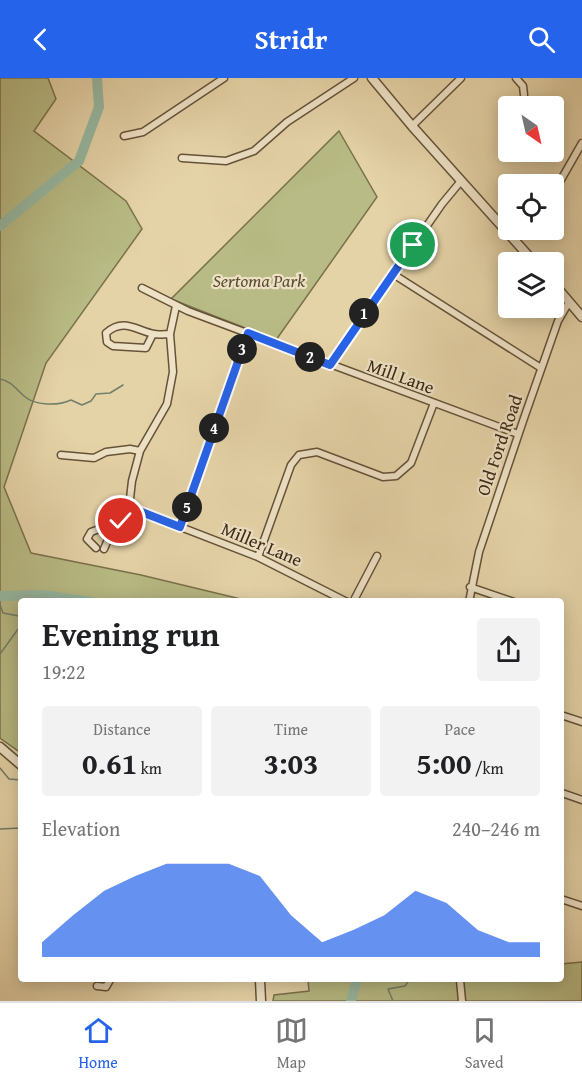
<!DOCTYPE html>
<html lang="en">
<head>
<meta charset="utf-8">
<style>
  body { margin:0; font-family:"Gentium Book Plus",serif; background:#f2f2f2; color:#202124; height:100vh; display:flex; flex-direction:column; font-size:22px; white-space:nowrap }
  * { box-sizing:border-box; margin:0 }
  p { font-size:20px; color:#757577 }
  .icon { flex:none; width:33px; height:33px; fill:none; stroke:currentColor; stroke-width:2; stroke-linecap:round; stroke-linejoin:round }
  .map { position:relative; flex:1; overflow:hidden }
  .details { position:absolute; left:18px; top:520px; width:546px; height:384px; display:flex; flex-direction:column; background:#fff; border-radius:6px; box-shadow:0 3px 15px #0003 }
  .details>* { flex:none }
  .needle { width:39px; rotate:146deg }
  .buttons { position:absolute; left:498px; top:18px; display:grid; gap:12px }
  .buttons a { display:grid; place-items:center; width:66px; height:66px; border-radius:6px; background:#fff; box-shadow:0 3px 15px #0003; font-size:30px }
  .pin { position:absolute; display:grid; place-items:center; width:51px; height:51px; color:#fff; margin:-26px; border:3px solid #fff; border-radius:50%; box-shadow:0 2px 6px #0007 }
  .km { position:absolute; width:30px; height:30px; margin:-15px; border-radius:50%; background:#222; color:#fff; font-size:16px; line-height:30px; text-align:center }
  .round { display:grid; place-items:center; flex:none; width:63px; height:63px; border-radius:6px; background:#f2f2f2 }
  .summary { display:flex; align-items:center; justify-content:space-between; height:102px; padding:0 24px }
  h1 { font-size:33px; font-weight:700; line-height:45px }
  .figures { display:grid; grid-template-columns:repeat(3,1fr); gap:9px; height:102px; padding:6px 24px }
  .figures div { display:grid; align-content:center; border-radius:6px; background:#f2f2f2; text-align:center }
  .figures b { font-size:30px; font-weight:700 }
  .figures small { font-size:16px; font-weight:400 }
  .figures p { font-size:16px }
  .chart { height:168px; padding:12px 24px }
  .chart p { display:flex; justify-content:space-between }
  .chart svg { width:100%; height:108px; margin-top:6px; fill:#2563eb; opacity:.7 }
  header { display:flex; justify-content:space-between; align-items:center; height:78px; padding:0 24px; background:#2563eb; color:#fff; font-size:27px; font-weight:700 }
  .tab-bar { display:flex; justify-content:space-around; align-items:center; height:84px; border-top:2px solid #e0e0e0; background:#fff; font-size:16px; color:#757577 }
  .tab-bar a { display:grid; justify-items:center; gap:3px }
  .tab-bar .selected { color:#2563eb }
  .map>svg:first-child { display:block }
  .green { fill:#b8bb85; stroke:#79714c; stroke-width:1.5 }
  .lines { fill:none; stroke-linecap:round; stroke-linejoin:round }
  .stream { stroke:#727f69; stroke-width:1.5 }
  .river { stroke:#97b9a3; stroke-width:10 }
  .minor-casing { stroke:#655238; stroke-width:9 }
  .tertiary-casing { stroke:#655238; stroke-width:11 }
  .minor { stroke:#eee2c6; stroke-width:6 }
  .tertiary { stroke:#eee2c6; stroke-width:8 }
  .route-casing { stroke:#fff; stroke-width:12 }
  .route { stroke:#2563eb; stroke-width:8 }
  .labels { text-anchor:middle; dominant-baseline:central; stroke-width:4.5; stroke-linejoin:round; paint-order:stroke }
  .park-label { font-size:18px; font-style:italic; fill:#5a4c30; stroke:#eee2c6 }
  .street-label { font-size:18px; fill:#3a2713; stroke:#eee2c6 }
</style>
</head>
<body>
<header><svg class="icon" aria-label="back" viewBox="0 0 24 24"><path d="M15 5l-7 7 7 7"/></svg>Stridr<svg class="icon" aria-label="search" viewBox="0 0 24 24"><circle cx="10" cy="10" r="6"/><path d="M15 15l6 6"/></svg></header>
<div class="map">
<svg width="582" height="923" viewBox="0 0 582 923">
  <rect width="100%" height="100%" fill="#e5d3a8"/>
  <filter id="stains"><feTurbulence type="fractalNoise" baseFrequency=".00333" numOctaves="4"/><feColorMatrix values="0 0 0 0 .2 0 0 0 0 .09 0 0 0 0 .02 0 0 0 .5 -.17"/></filter>
  <radialGradient id="worn" r=".72"><stop offset=".6" stop-color="#630" stop-opacity="0"/><stop offset="1" stop-color="#630" stop-opacity=".3"/></radialGradient>
  <!-- green -->
  <path class="green" d="M0 0H48L56 21 34 53 126 123 142 151 46 285 4 409 31 475 141 497 249 523 21 524V675L0 660Z
    M339 53 377 119 276 262 171 221Z
    M582 884V923H273L274 917 309 913 308 902H561V886Z"/>
  <g class="lines">
    <!-- stream -->
    <path class="stream" d="M0 301C11 303 16 311 24 318 35 328 58 328 71 322L82 327 91 323 96 316 110 315 123 307
      M0 527 3 535 19 538 21 542
      M0 576 21 547
      M0 690 9 701 21 702
      M0 751 21 750
      M393 923 388 911 405 908 409 902"/>
    <!-- river -->
    <path class="river" d="M0 148 79 83 99 29 97 0
      M0 518 42 517 92 524
      M351 923 357 902"/>
    <!-- minor casing -->
    <g class="minor-casing">
      <path id="minor" d="M516 0 523 8 524 17
        M412 48 461 0
        M124 58 143 54 224 0
        M182 80 226 83 254 73 287 44 354 0
        M554 114 582 65
        M514 162 525 152
        M393 196 541 290
        M142 210 188 233 518 356
        M153 256 146 270 113 268 107 264 106 255C124 239 137 253 154 256 159 257 165 256 170 256
        M330 287 442 126 461 103
        M61 377 94 380 106 374 130 371 140 373
        M129 429 258 479 347 524
        M180 449 247 255
        M96 470 87 461 91 454 99 451 110 457
        M104 471 110 457 129 429 132 403 140 373 167 326 173 294 170 256 176 228
        M258 479 291 387 299 377 317 374 383 399 396 398 411 385 434 325
        M470 509 514 524
        M353 524 377 478
        M469 524 479 474 523 343 558 243 569 224
        M561 637 582 644
        M562 715 582 722
        M561 821 582 828
        M460 902 462 923
        M97 908 106 909 110 902"/>
    </g>
    <!-- tertiary casing -->
    <g class="tertiary-casing">
      <path id="tertiary" d="M372 0 412 48 534 184
        M554 206 582 239
        M0 669 21 687
        M260 902 261 923"/>
    </g>
    <!-- minor -->
    <use href="#minor" class="minor"/>
    <!-- tertiary -->
    <use href="#tertiary" class="tertiary"/>
  </g>
  <g class="lines">
    <!-- route casing -->
    <g class="route-casing">
      <path id="route" d="M121 443 129 429 180 449 248 255 330 287 413 167"/>
    </g>
    <!-- route -->
    <use href="#route" class="route"/>
  </g>
  <g class="labels">
    <!-- park labels -->
    <g class="park-label">
      <text x="259" y="202">Sertoma Park</text>
    </g>
    <!-- street labels -->
    <g class="street-label">
      <text transform="translate(401 298) rotate(20)">Mill Lane</text>
      <text transform="translate(499 367) rotate(-71)">Old Ford Road</text>
      <text transform="translate(262 466) rotate(23)">Miller Lane</text>
    </g>
  </g>
  <rect width="100%" height="100%" filter="url(#stains)"/>
  <rect width="100%" height="100%" fill="url(#worn)"/>
</svg>
<div class="buttons">
<a><svg class="needle" viewBox="-14 -14 28 28"><path d="M0-13l5 13h-10z" fill="#e53935"/><path d="M0 13l5-13h-10z" fill="#757577"/></svg></a>
<a><svg class="icon" aria-label="locate" viewBox="0 0 24 24"><circle cx="12" cy="12" r="6"/><path d="M12 2v4M12 18v4M2 12h4M18 12h4"/></svg></a>
<a><svg class="icon" aria-label="layers" viewBox="0 0 24 24"><path d="M12 4l9 5-9 5-9-5zM3 14l9 5 9-5"/></svg></a>
</div>
<div class="pin" style="left:413px;top:167px;background:#1e9e55"><svg class="icon" aria-label="arrive" viewBox="0 0 24 24"><path d="M6 21V4h12l-3 4 3 4H6"/></svg></div>
<div class="pin" style="left:121px;top:443px;background:#d93025"><svg class="icon" aria-label="check" viewBox="0 0 24 24"><path d="M5 12l5 5 9-10"/></svg></div>
<b class="km" style="left:364px;top:235px">1</b>
<b class="km" style="left:310px;top:279px">2</b>
<b class="km" style="left:242px;top:271px">3</b>
<b class="km" style="left:214px;top:350px">4</b>
<b class="km" style="left:187px;top:429px">5</b>
<section class="details">
<div class="summary"><div><h1>Evening run</h1><p>19:22</p></div><a class="round"><svg class="icon" aria-label="share" viewBox="0 0 24 24"><path d="M12 15V3M7 8l5-5 5 5M5 13v7h14v-7"/></svg></a></div>
<div class="figures">
<div><p>Distance</p><b>0.61<small> km</small></b></div>
<div><p>Time</p><b>3:03</b></div>
<div><p>Pace</p><b>5:00<small> /km</small></b></div>
</div>
<div class="chart"><p><span>Elevation</span>240–246 m</p>
<svg viewBox="0 0 160 44" preserveAspectRatio="none"><path d="M0 44V38L10 27L20 17L30 11L40 6L50 6L60 6L70 11L80 27L90 38L100 33L110 27L120 17L130 22L140 33L150 38L160 38V44z"/></svg>
</div>
</section>
</div>
<nav class="tab-bar">
<a class="selected"><svg class="icon" aria-label="home" viewBox="0 0 24 24"><path d="M3 11l9-7 9 7M6 9v11h12V9"/></svg>Home</a>
<a><svg class="icon" aria-label="map" viewBox="0 0 24 24"><path d="M3 6l6-2 6 2 6-2v14l-6 2-6-2-6 2zM9 4v14M15 6v14"/></svg>Map</a>
<a><svg class="icon" aria-label="saved" viewBox="0 0 24 24"><path d="M7 4h10v16l-5-4-5 4z"/></svg>Saved</a>
</nav>
</body>
</html>
